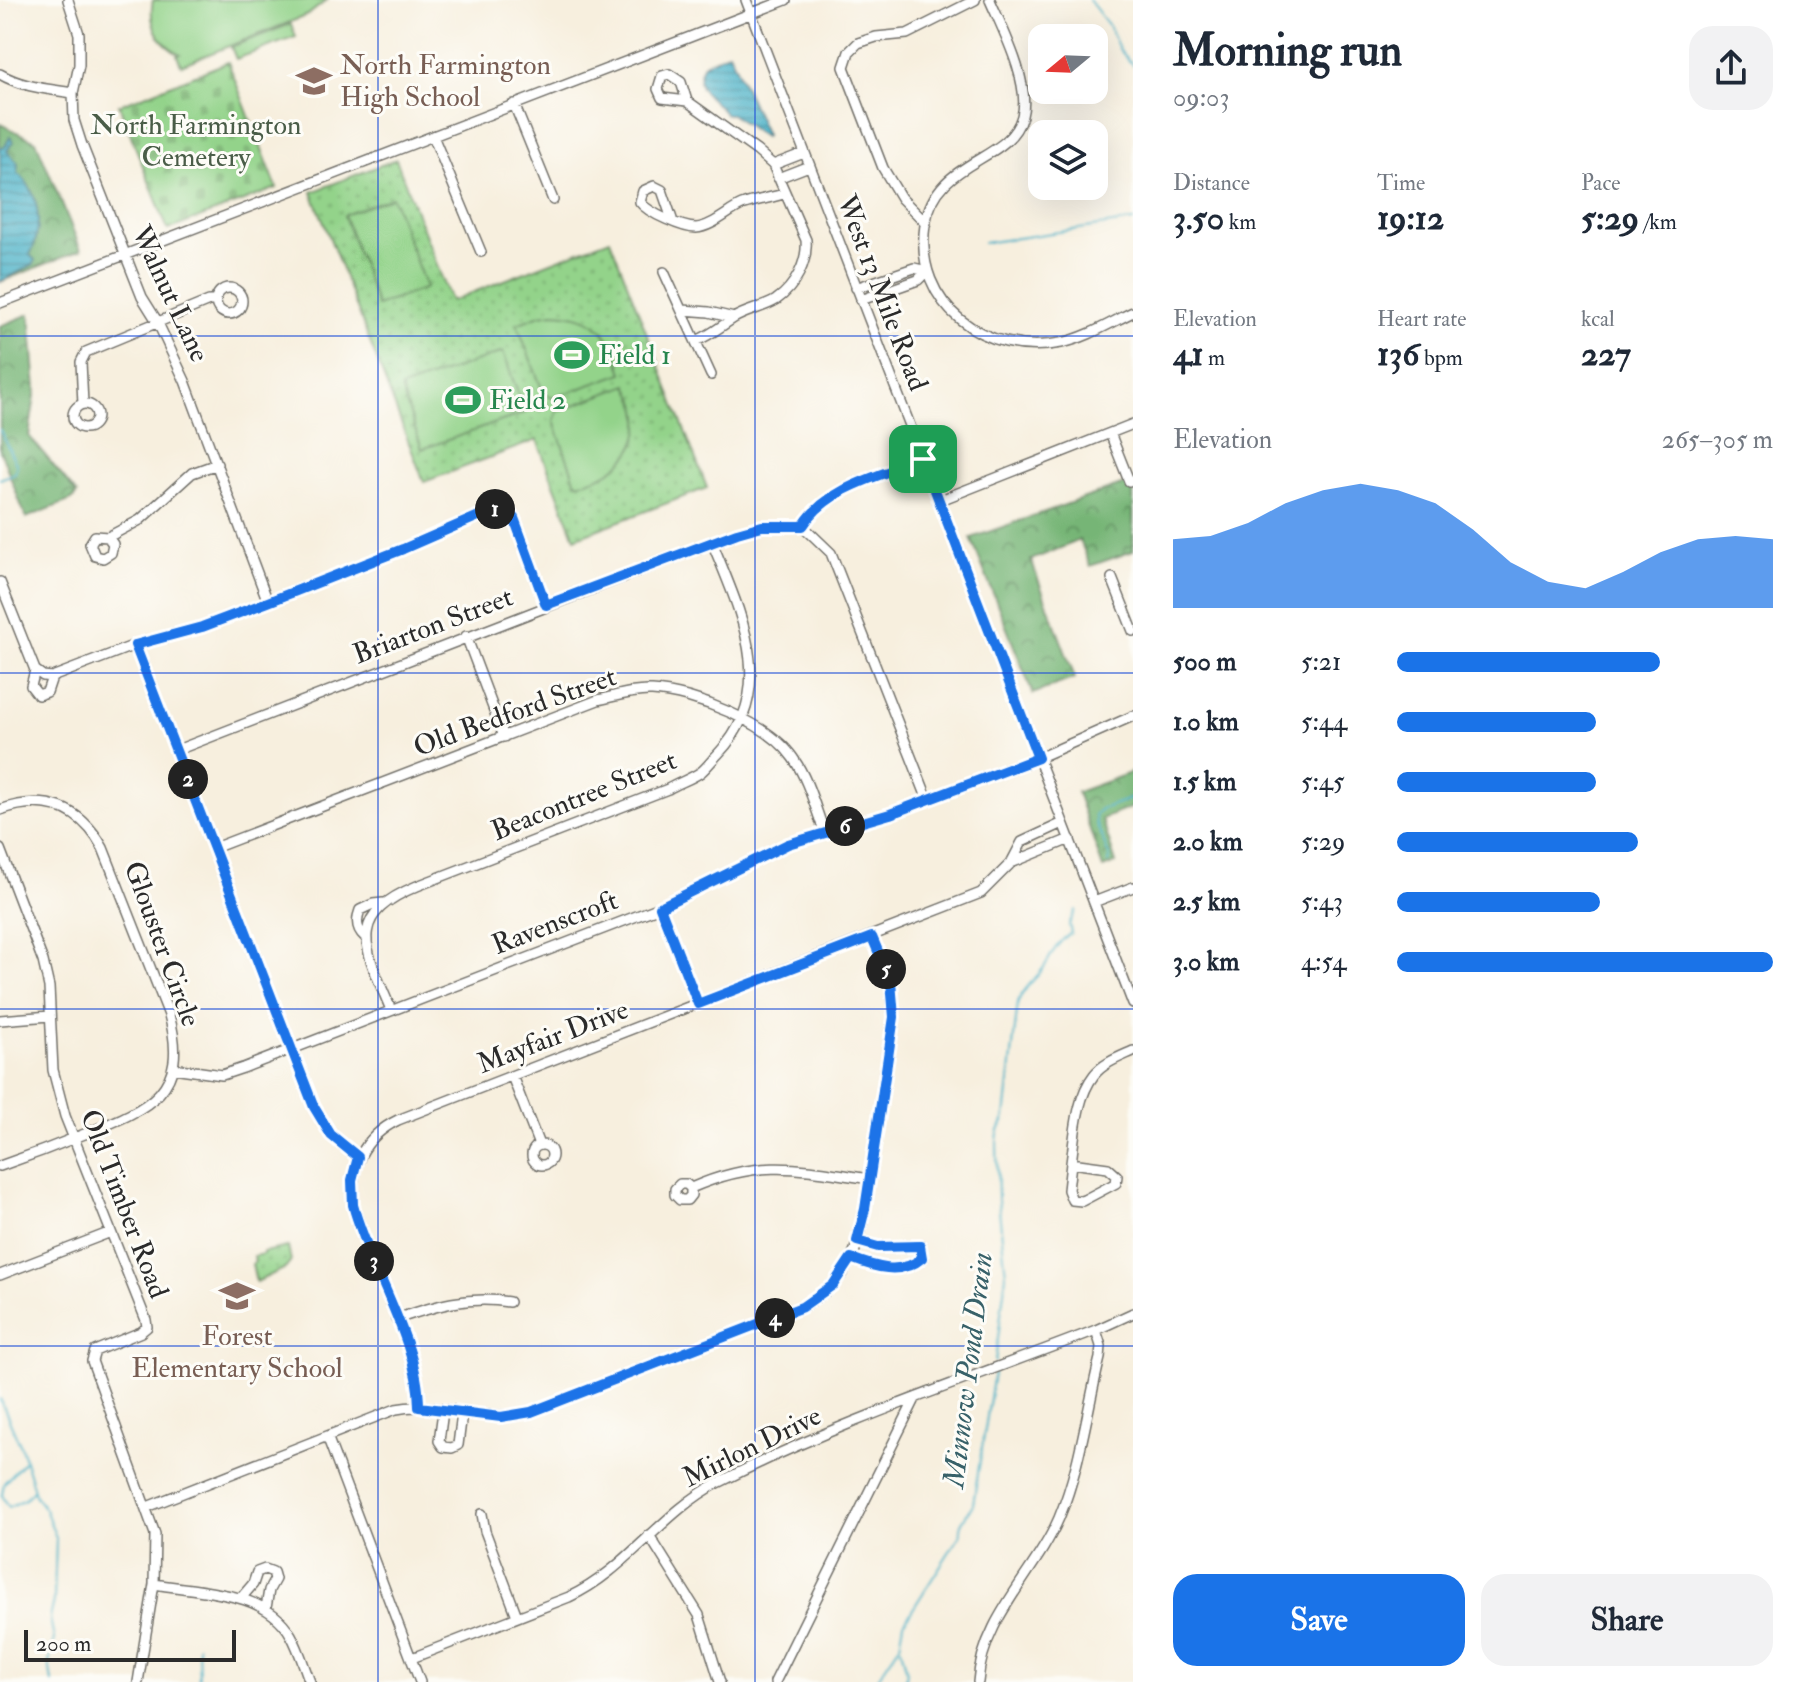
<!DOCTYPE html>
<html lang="en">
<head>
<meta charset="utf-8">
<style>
  body { margin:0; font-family:"IM FELL Double Pica",serif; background:#f2f2f3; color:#1f2937; height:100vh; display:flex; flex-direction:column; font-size:30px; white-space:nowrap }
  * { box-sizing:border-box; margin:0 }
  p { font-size:26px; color:#747a83 }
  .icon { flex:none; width:44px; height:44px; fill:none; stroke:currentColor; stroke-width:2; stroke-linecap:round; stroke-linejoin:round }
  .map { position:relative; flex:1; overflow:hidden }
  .panel { display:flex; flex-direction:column; background:#fff; width:680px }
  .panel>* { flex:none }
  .needle { width:52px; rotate:251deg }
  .tools { position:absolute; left:1028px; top:24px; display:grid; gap:16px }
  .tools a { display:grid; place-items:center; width:80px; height:80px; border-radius:16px; background:#fff; box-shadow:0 8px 32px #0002; font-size:40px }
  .scale { position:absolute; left:24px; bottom:20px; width:212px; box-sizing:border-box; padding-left:8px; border:4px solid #2b2b2b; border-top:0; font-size:22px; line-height:28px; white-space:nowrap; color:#2b2b2b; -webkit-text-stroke:6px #fdfcf7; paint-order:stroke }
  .pin { position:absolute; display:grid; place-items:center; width:68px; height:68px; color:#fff; margin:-34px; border-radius:16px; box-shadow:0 4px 12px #0006 }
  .km { position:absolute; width:40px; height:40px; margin:-20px; border-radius:50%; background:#222; color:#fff; font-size:22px; line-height:40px; text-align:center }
  .round { display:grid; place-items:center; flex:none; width:84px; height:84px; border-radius:24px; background:#f2f2f3 }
  .head { display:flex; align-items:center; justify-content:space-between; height:136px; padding:0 40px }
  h1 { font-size:44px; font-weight:800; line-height:60px }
  .metrics { display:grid; grid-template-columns:repeat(3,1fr); gap:12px; height:136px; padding:8px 40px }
  .metrics div { display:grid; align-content:center }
  .metrics b { font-size:34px; font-weight:800 }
  .metrics small { font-size:22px; font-weight:400 }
  .metrics p { font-size:22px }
  .chart { height:224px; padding:16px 40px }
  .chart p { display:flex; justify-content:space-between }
  .chart svg { width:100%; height:144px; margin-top:8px; fill:#1a73e8; opacity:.7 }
  .primary-button { display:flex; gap:16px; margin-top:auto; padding:16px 40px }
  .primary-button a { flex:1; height:92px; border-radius:24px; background:#1a73e8; color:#fff; font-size:32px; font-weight:800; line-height:92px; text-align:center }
  .primary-button a+a { background:#f2f2f3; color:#1f2937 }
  ul { padding:0 40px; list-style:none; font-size:26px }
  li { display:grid; grid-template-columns:128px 96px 1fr; align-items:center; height:60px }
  li i { height:20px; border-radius:10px; background:#1a73e8 }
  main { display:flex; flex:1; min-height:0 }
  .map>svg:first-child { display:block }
  .grass { fill:url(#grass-dots); stroke:#5f7f5a; stroke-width:2 }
  .forest { fill:url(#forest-crowns); stroke:#507050; stroke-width:2 }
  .cemetery { fill:url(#cemetery-stones); stroke:#5f7f5a; stroke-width:2 }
  .pitch { fill:#93d38a; stroke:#5f7f5a; stroke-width:2 }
  .water { fill:url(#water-rules); stroke:#3a6e79; stroke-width:2 }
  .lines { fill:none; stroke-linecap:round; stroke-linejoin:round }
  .stream { stroke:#48b1c7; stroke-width:2 }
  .minor-casing { stroke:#72706a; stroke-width:12 }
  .minor { stroke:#fff; stroke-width:9 }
  .route-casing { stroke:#fff; stroke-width:16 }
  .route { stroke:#1a73e8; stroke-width:10 }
  .grid { fill:none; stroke:#1d4ed8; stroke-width:2; stroke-opacity:0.55 }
  .labels { text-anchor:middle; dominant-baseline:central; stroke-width:6; stroke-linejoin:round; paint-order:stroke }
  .education-label { font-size:28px; fill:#785e54; stroke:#fdfcf7; text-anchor:start }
  .park-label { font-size:28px; fill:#4a5d48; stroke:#fdfcf7 }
  .street-label { font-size:28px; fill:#2b2b2b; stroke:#fdfcf7 }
  .leisure-label { font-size:28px; fill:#27864d; stroke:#fdfcf7; text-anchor:start }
  .water-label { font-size:30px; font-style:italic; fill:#376169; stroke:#fdfcf7 }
</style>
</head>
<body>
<main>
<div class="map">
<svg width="1133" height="1682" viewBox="0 0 1133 1682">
  <defs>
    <pattern id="grass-dots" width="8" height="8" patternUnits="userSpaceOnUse" patternTransform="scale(2)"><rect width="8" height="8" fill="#93d38a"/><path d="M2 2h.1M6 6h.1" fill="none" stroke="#7fb577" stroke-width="1.8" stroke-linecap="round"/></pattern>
    <pattern id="forest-crowns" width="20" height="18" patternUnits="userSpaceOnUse" patternTransform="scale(2)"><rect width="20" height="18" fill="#76b576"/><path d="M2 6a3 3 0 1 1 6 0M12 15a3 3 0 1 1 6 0" fill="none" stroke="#619361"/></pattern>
    <pattern id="cemetery-stones" width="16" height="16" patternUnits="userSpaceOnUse" patternTransform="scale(2)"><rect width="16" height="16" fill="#93d38a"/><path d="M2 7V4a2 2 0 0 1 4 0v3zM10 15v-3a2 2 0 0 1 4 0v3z" fill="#7fb577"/></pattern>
    <pattern id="water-rules" width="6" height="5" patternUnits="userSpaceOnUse" patternTransform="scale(2)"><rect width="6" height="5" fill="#48b1c7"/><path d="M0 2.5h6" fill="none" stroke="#3c90a2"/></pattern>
  </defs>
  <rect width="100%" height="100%" fill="#fdfcf7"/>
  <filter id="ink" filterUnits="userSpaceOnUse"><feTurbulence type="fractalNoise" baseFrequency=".0125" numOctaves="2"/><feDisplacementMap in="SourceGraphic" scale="16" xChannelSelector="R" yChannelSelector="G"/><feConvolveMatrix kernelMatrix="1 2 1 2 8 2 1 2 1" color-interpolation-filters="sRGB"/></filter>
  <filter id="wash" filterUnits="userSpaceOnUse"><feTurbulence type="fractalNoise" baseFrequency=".006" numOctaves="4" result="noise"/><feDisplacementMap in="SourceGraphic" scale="32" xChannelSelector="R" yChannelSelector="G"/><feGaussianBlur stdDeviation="1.8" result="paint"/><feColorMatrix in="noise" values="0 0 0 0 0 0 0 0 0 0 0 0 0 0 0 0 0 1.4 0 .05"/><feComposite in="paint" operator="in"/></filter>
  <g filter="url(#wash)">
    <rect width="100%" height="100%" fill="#f7efde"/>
    <!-- grass -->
    <path class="grass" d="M396 159 451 301 610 239 707 488 575 538 537 440 424 482 312 192Z
      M288 1247 291 1261 286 1268 256 1282 252 1264 255 1262 254 1256 263 1254V1252Z"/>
    <!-- forest -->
    <path class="forest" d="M0 124 36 141 81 250 0 282Z
      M30 314 36 389 29 436 77 494 72 500 26 518 0 450V326Z
      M1133 481V551L1090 566 1080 540 1031 560 1075 678 1033 694 971 538Z
      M1133 772V807L1102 819 1116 863 1103 868 1077 792Z"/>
    <!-- cemetery -->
    <path class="cemetery" d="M228 62 277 188 168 230 119 105Z"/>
    <!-- pitch -->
    <path class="pitch" d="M153 0H327L308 15 181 65 177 55 180 54C158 42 148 24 153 0Z
      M291 24 296 37 236 59 231 47Z
      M392 197 426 288 377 306 344 215Z
      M553 313C598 314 610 334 623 373L553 398 544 394 517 324 540 315Z
      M503 352 525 413 422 449 401 388Z
      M628 385C631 392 636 401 638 409 646 450 614 477 576 483L554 421 558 411Z"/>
    <!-- water -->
    <path class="water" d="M729 52 766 135 764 137 731 114H725C713 96 689 91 704 64Z
      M10 137 13 142 7 151 18 163V173C41 193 43 229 30 255L35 260 34 264 0 282V146L4 148Z"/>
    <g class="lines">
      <!-- stream -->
      <path class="stream" d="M1089 0 1109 26 1119 49 1133 65
        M983 243 1133 221
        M0 430 17 466 15 473 0 479
        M1108 863 1110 858 1096 823 1095 815 1101 809 1133 798
        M995 1362 1006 1275 998 1201 997 1141 998 1133 1005 1117 1018 1002C1023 990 1030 984 1038 975 1052 959 1051 947 1071 933L1069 924 1076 910
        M0 1399 21 1447 36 1497 45 1509 56 1538 54 1601 50 1618 54 1639 49 1663 52 1682
        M24 1462 4 1483 2 1495 9 1507 25 1499 33 1490
        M198 1645 199 1682
        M901 1648 907 1672 905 1682
        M875 1682 900 1645 904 1623 960 1535 962 1522 973 1504 994 1373"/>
    </g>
  </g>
  <g filter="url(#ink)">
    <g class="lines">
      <!-- minor casing -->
      <g class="minor-casing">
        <path id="minor" d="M68 0 79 34V65L73 93 74 120 82 145 142 297 157 321 185 381 268 602
          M746 0 1133 1004
          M990 0C1003 30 1031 84 1022 116 1009 164 936 157 925 225 913 305 986 358 1061 343 1086 338 1110 323 1133 312
          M0 74C22 87 48 89 73 93
          M687 101 681 82 669 74 662 76 658 89 662 98 687 101 757 151 773 165 806 240C808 262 795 287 776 300 763 308 747 310 734 318 721 326 711 335 696 341
          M514 104 553 200
          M433 136 481 252
          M773 165 804 153
          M778 178 809 166
          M672 219 662 190 654 186 643 191 640 202C648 213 683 228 696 228 712 227 728 211 742 205 755 200 770 198 784 194
          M926 223 901 198 883 168 844 67 849 52 858 43 876 37 907 34 975 0
          M664 272 711 375
          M856 288 914 268 927 271 918 280 861 300
          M216 301a13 13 0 1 1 26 0a13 13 0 1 1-26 0Z
          M0 303 786 0
          M683 310 709 312 734 318
          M83 404 81 362 86 352 209 301H216
          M73 416a12 12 0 1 1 24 0a12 12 0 1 1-24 0Z
          M1110 433 1129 481
          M938 501 1133 424
          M803 526 831 553 928 800
          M803 526C828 487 882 475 923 459
          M108 537 113 544 111 553 103 558 95 556 90 544 95 536 108 537 140 520 192 473 217 464
          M1112 578 1133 631
          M0 582 35 670 43 676 52 677 135 645 202 627 268 602 403 549 497 508 507 510 514 518 546 605
          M466 636 504 737
          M135 645 314 1107 331 1135 358 1157
          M35 670 31 686 38 695 47 692 52 677
          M177 750 737 533 762 526H803
          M0 810C45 794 80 806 103 848L169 1015C190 1092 149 1108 87 1133 58 1145 29 1156 0 1166
          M214 848 598 700C616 696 634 690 652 691 694 693 769 723 793 758 808 779 815 807 824 831
          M0 849 43 961 49 987 53 1070 65 1116 146 1320 147 1327 141 1332 95 1351 92 1361 155 1534 154 1584 138 1682
          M1011 863 1070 839
          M1094 902 1133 887
          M660 907 698 1004
          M365 937C356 929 356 920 360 910L373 904 383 903
          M391 1010C367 951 342 917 417 886L668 789C678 783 691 779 701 772 707 767 712 760 718 754 780 690 740 612 712 542
          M0 1020 50 1016
          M173 1068 222 1075 243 1068 660 907 788 844 890 814 1038 758 1133 716
          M512 1076 539 1145
          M532 1155a10 10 0 1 1 20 0a10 10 0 1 1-20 0Z
          M1071 1163 1108 1168 1117 1176 1116 1183 1082 1201 1072 1200 1068 1190Z
          M1071 1163C1075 1135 1076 1098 1094 1075 1103 1063 1120 1057 1133 1051
          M691 1188 686 1184H680L675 1189V1195L680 1200H687L691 1195V1188C759 1158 799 1168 869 1179
          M851 1258C874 1267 901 1276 922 1258L920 1246 878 1247 857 1241
          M0 1275 111 1232
          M396 1319C435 1306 468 1295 509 1302
          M419 1407C419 1341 370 1269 353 1205 349 1168 363 1137 398 1120L981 893 1011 863 1022 842 1063 823
          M443 1411 439 1441 443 1447 452 1448 458 1445 462 1413
          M327 1436 420 1682
          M147 1507 396 1409C440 1400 486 1425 531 1412L802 1307 825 1292 843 1273 855 1250 865 1209 894 1017 891 982 872 937
          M482 1514 485 1531 517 1616
          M649 1535 699 1615 720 1682
          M154 1584C199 1592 266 1590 291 1635 299 1649 304 1667 310 1682
          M241 1598 253 1584 257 1572 265 1569 273 1572 275 1579 269 1590 266 1608
          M412 1658 569 1597C626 1571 661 1513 718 1483 839 1421 970 1379 1096 1330L1133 1313
          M775 1682 915 1399
          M978 1682C982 1619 1035 1574 1059 1518 1080 1468 1087 1410 1100 1358L1101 1346 1096 1330"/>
      </g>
      <!-- minor -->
      <use href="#minor" class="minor"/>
    </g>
  </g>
  <g class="lines" filter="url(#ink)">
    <!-- route casing -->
    <g class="route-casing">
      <path id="route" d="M923 459 1038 758 890 814 788 844 660 907 698 1004 872 937 891 982 894 1017 865 1209 857 1241 878 1247 920 1246 922 1258C901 1276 874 1267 851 1258L833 1285 802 1307 531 1412 501 1417 419 1407C419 1341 370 1269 353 1205L352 1180 358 1157 331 1135 314 1107 135 645 202 627 268 602 403 549 497 508 507 510 514 518 546 605 737 533 762 526H803C827 487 882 475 923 459Z"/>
    </g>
    <!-- route -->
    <use href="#route" class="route"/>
  </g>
  <!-- grid -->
  <path class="grid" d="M378 0V1682M755 0V1682M0 336H1133M0 673H1133M0 1009H1133M0 1346H1133"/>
  <!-- icons -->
  <defs>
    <g id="school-bare" transform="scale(2.76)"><path d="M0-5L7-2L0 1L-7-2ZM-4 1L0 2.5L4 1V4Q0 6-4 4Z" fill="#8d6e63" stroke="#fdfcf7" stroke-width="2.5" paint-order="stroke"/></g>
    <g id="stadium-bare" transform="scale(2.76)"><path d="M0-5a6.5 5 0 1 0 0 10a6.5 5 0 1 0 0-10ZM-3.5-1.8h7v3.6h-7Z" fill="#2e9e5b" stroke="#fdfcf7" stroke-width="2.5" paint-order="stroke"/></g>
  </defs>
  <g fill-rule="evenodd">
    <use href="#school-bare" x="314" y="81"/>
    <use href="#stadium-bare" x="572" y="355"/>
    <use href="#stadium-bare" x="463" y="400"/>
    <use href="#school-bare" x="237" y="1296"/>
  </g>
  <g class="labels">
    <!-- education labels -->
    <g class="education-label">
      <text x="340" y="65">North Farmington<tspan x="340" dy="32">High School</tspan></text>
      <text x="237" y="1336" text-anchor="middle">Forest<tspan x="237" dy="32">Elementary School</tspan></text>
    </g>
    <!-- park labels -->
    <g class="park-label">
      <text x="196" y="125">North Farmington<tspan x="196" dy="32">Cemetery</tspan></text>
    </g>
    <!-- street labels -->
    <g class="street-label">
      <text transform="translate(882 293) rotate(69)">West 13 Mile Road</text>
      <text transform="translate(170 294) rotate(65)">Walnut Lane</text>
      <text transform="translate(433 626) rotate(-21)">Briarton Street</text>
      <text transform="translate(515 712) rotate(-20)">Old Bedford Street</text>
      <text transform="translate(584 796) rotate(-22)">Beacontree Street</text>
      <text transform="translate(555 923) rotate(-21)">Ravenscroft</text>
      <text transform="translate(162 944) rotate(70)">Glouster Circle</text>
      <text transform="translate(553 1037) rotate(-21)">Mayfair Drive</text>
      <text transform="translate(124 1204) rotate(69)">Old Timber Road</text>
      <text transform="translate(752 1447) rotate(-26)">Mirlon Drive</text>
    </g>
    <!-- leisure labels -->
    <g class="leisure-label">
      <text x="598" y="355">Field 1</text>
      <text x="489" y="400">Field 2</text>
    </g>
    <!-- water labels -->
    <g class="water-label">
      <text transform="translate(968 1370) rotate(-83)">Minnow Pond Drain</text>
    </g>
  </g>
</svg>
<div class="tools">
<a><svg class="needle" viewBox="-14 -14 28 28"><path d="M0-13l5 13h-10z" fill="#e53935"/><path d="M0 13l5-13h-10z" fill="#747a83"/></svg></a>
<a><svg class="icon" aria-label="layers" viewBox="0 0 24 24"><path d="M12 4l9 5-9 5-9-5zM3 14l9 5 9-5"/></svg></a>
</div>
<div class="scale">200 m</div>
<div class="pin" style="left:923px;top:459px;background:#1e9e55"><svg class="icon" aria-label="arrive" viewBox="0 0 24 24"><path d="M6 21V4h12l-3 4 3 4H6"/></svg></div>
<b class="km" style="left:495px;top:509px">1</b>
<b class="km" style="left:188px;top:779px">2</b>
<b class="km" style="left:374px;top:1261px">3</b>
<b class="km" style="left:775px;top:1318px">4</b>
<b class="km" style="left:886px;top:969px">5</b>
<b class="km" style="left:845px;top:826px">6</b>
</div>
<section class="panel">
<div class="head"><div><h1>Morning run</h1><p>09:03</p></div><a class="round"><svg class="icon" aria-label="share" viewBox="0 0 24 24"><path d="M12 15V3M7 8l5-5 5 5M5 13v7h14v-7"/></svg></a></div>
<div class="metrics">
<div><p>Distance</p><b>3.50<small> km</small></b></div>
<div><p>Time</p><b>19:12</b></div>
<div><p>Pace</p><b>5:29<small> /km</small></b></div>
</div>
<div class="metrics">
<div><p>Elevation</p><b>41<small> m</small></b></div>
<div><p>Heart rate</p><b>136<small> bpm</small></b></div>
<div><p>kcal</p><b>227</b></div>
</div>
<div class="chart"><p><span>Elevation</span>265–305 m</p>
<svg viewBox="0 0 160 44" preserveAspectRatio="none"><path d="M0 44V23L10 22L20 18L30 12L40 8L50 6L60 8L70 12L80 20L90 30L100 36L110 38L120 33L130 27L140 23L150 22L160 23V44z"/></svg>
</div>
<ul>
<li><b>500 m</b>5:21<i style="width:70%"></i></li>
<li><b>1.0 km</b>5:44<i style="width:53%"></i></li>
<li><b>1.5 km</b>5:45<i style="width:53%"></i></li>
<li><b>2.0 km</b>5:29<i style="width:64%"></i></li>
<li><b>2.5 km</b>5:43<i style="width:54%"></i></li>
<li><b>3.0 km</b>4:54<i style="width:100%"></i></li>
</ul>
<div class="primary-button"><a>Save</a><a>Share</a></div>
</section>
</main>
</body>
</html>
